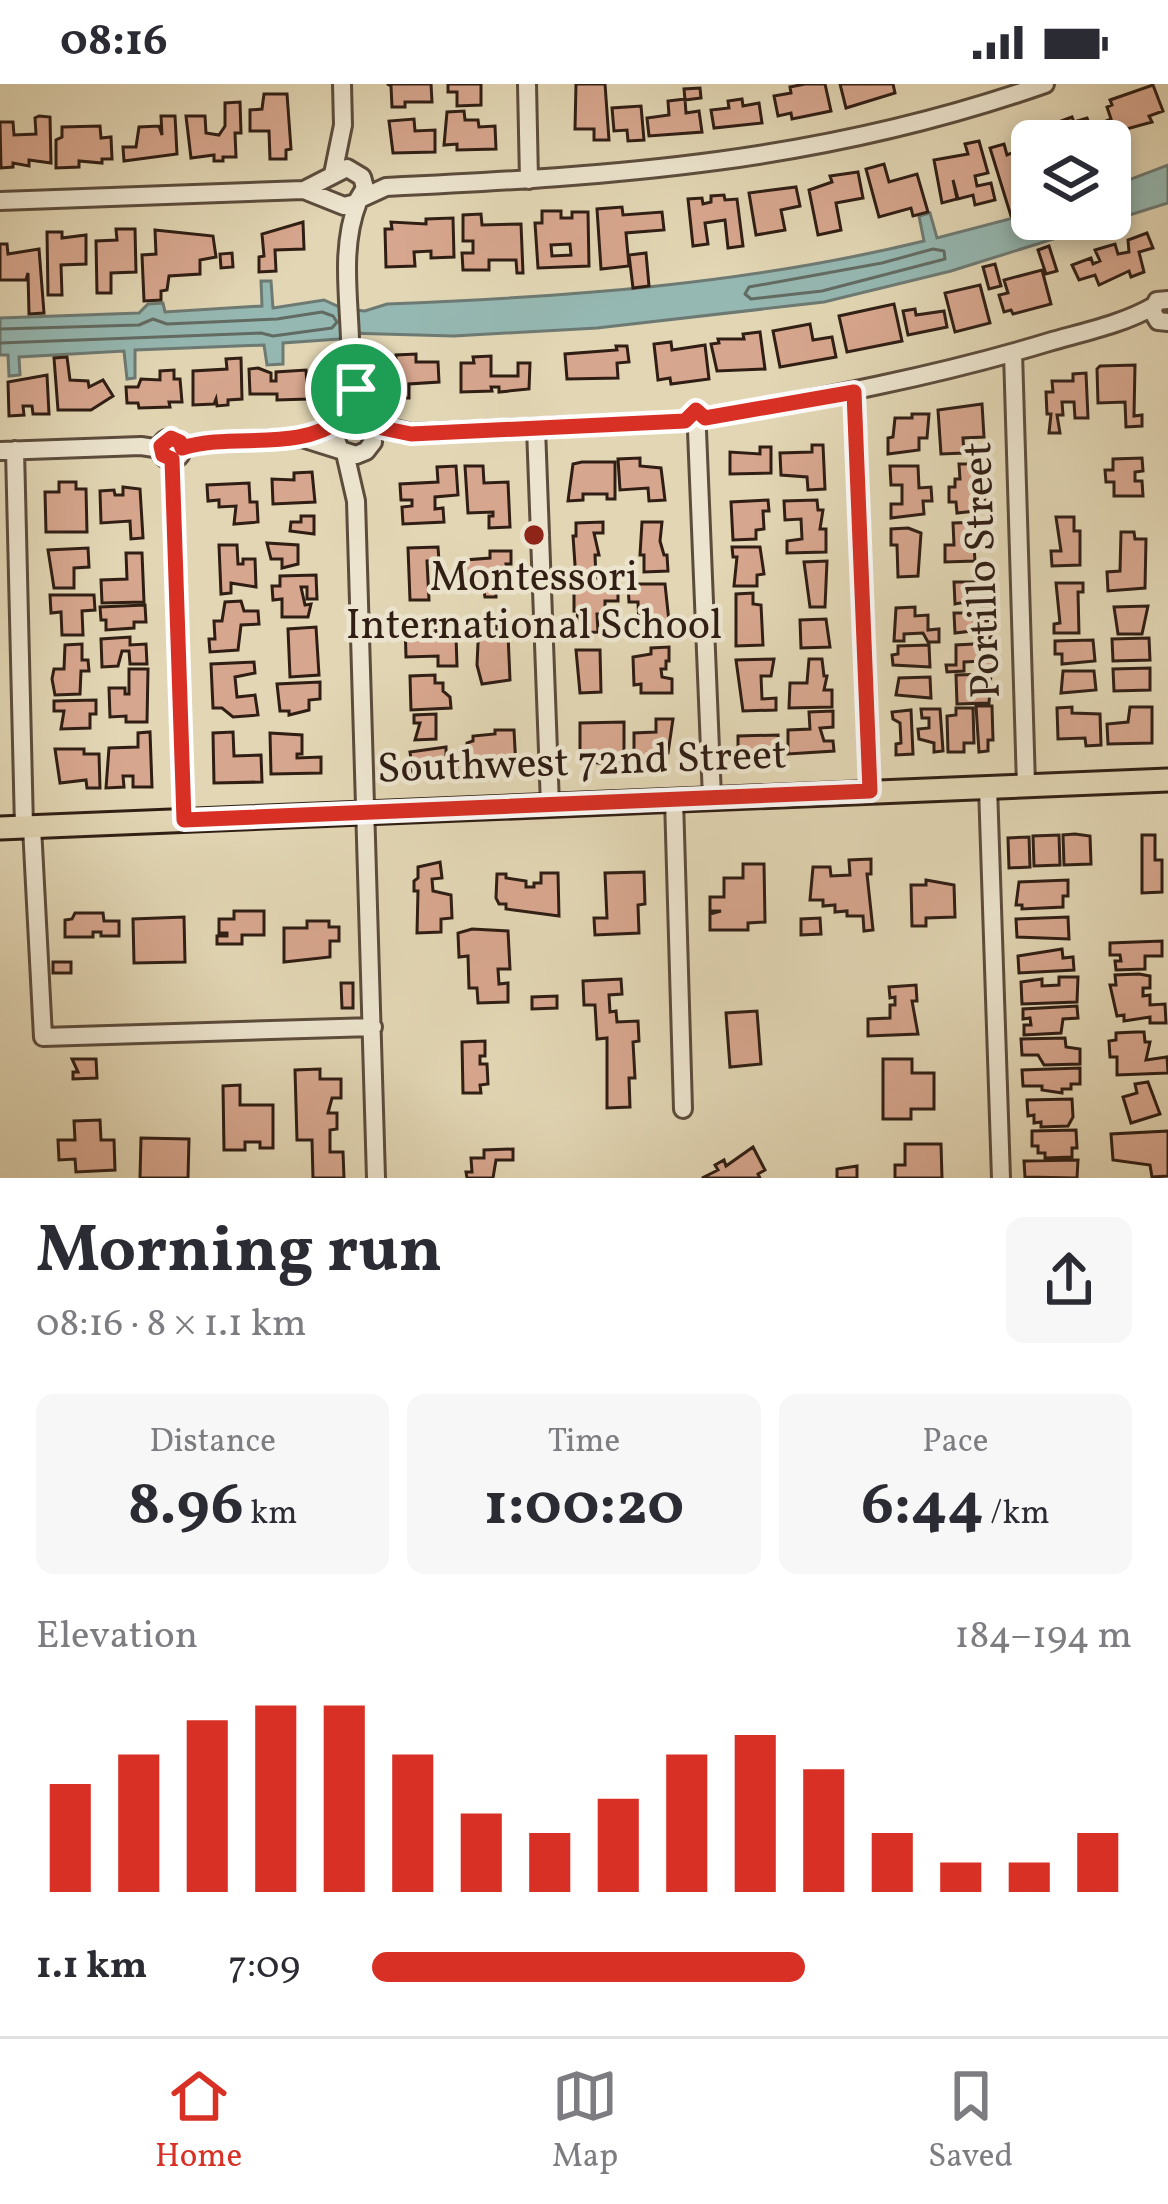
<!DOCTYPE html>
<html lang="en">
<head>
<meta charset="utf-8">
<style>
  body { margin:0; font-family:Vollkorn,serif; background:#f7f7f7; color:#2b2b33; height:100vh; display:flex; flex-direction:column; font-size:45px; white-space:nowrap }
  * { box-sizing:border-box; margin:0 }
  p { font-size:39px; color:#7c7c81 }
  .icon { flex:none; width:66px; height:66px; fill:none; stroke:currentColor; stroke-width:2; stroke-linecap:round; stroke-linejoin:round }
  .map { position:relative; height:1094px; overflow:hidden }
  .drawer { display:flex; flex-direction:column; background:#fff; flex:1 }
  .drawer>* { flex:none }
  .buttons { position:absolute; left:1011px; top:36px; display:grid; gap:24px }
  .buttons a { display:grid; place-items:center; width:120px; height:120px; border-radius:18px; background:#fff; box-shadow:0 6px 18px #0003; font-size:60px }
  .pin { position:absolute; display:grid; place-items:center; width:102px; height:102px; color:#fff; margin:-51px; border:6px solid #fff; border-radius:50%; box-shadow:0 3px 12px #0007 }
  .round { display:grid; place-items:center; flex:none; width:126px; height:126px; border-radius:18px; background:#f7f7f7 }
  .overview { display:flex; align-items:center; justify-content:space-between; height:204px; padding:0 36px }
  h1 { font-size:66px; font-weight:700; line-height:90px }
  .stats { display:grid; grid-template-columns:repeat(3,1fr); gap:18px; height:204px; padding:12px 36px }
  .stats div { display:grid; align-content:center; border-radius:18px; background:#f7f7f7; text-align:center }
  .stats b { font-size:60px; font-weight:700 }
  .stats small { font-size:33px; font-weight:400 }
  .stats p { font-size:33px }
  .chart { height:336px; padding:24px 36px }
  .chart p { display:flex; justify-content:space-between }
  .chart svg { width:100%; height:216px; margin-top:12px; stroke:#d93025; stroke-width:6 }
  ul { padding:0 36px; list-style:none; font-size:39px }
  li { display:grid; grid-template-columns:192px 144px 1fr; align-items:center; height:90px }
  li i { height:30px; border-radius:15px; background:#d93025 }
  .status { display:flex; justify-content:space-between; align-items:center; height:84px; padding:0 60px; background:#fff; direction:ltr }
  .status svg { height:33px; fill:currentColor }
  .menu { display:flex; justify-content:space-around; align-items:center; height:168px; border-top:3px solid #e1e1e2; background:#fff; font-size:33px; color:#7c7c81 }
  .menu a { display:grid; justify-items:center; gap:6px }
  .menu .active { color:#d93025 }
  .map>svg:first-child { display:block }
  .water { fill:#95b8b2; stroke:#6d7a73; stroke-width:3 }
  .lines { fill:none; stroke-linecap:round; stroke-linejoin:round }
  .shore { stroke:#626b63; stroke-width:3 }
  .building { fill:#d7a68e; stroke:#301e14; stroke-width:3; fill-rule:evenodd }
  .minor-casing { stroke:#5c4c3c; stroke-width:22 }
  .major-casing { stroke:#301e14; stroke-width:27 }
  .minor { stroke:#ece4ce; stroke-width:16 }
  .major { stroke:#e2d6b4; stroke-width:21 }
  .route-casing { stroke:#fff; stroke-width:24 }
  .route { stroke:#d93025; stroke-width:15 }
  .poi-dot { fill:#8f2418; stroke:#ece4ce; stroke-width:4.5 }
  .labels { text-anchor:middle; dominant-baseline:central; stroke-width:9; stroke-linejoin:round; paint-order:stroke }
  .street-label { font-size:42px; fill:#301e14; stroke:#ece4ce }
  .poi-label { font-size:42px; fill:#301e14; stroke:#ece4ce }
</style>
</head>
<body>
<div class="status"><b>08:16</b><svg viewBox="0 0 49 12"><path d="M0 12V9h3v3zM5 12V6h3v6zM10 12V3h3v9zM15 12V0h3v12zM26 1h20v11H26zM47 4h2v5h-2z"/></svg></div>
<div class="map">
<svg width="1168" height="1094" viewBox="0 0 1168 1094">
  <rect width="100%" height="100%" fill="#e2d6b4"/>
  <filter id="stains"><feTurbulence type="fractalNoise" baseFrequency=".00167" numOctaves="4"/><feColorMatrix values="0 0 0 0 .2 0 0 0 0 .09 0 0 0 0 .02 0 0 0 .5 -.17"/></filter>
  <radialGradient id="worn" r=".72"><stop offset=".6" stop-color="#630" stop-opacity="0"/><stop offset="1" stop-color="#630" stop-opacity=".3"/></radialGradient>
  <!-- water -->
  <path class="water" d="M1168 81V119L951 187 824 218 597 244 454 252 346 249 339 255 283 259V280L267 281 264 261 135 266V294L127 295 124 267 19 273 20 291 9 292 8 271H0V234L139 229 148 220 163 219 165 228 262 222 261 197H271L273 224 324 216 344 225 365 227 387 220C569 213 747 200 924 157L919 132 930 129 937 154 1032 129V135H1110V103Z"/>
  <g class="lines">
    <!-- shore -->
    <path class="shore" d="M933 165 944 167 945 175 822 207 751 215 745 210 749 203 882 179Z
      M0 245 139 241 153 235 167 240 277 235 322 228 333 232 337 238 332 244 273 252 261 249 0 259"/>
  </g>
  <!-- building -->
  <path class="building" d="M387 0H431L432 18H405V23H392L391 2Z
    M448 0H481V21L457 22V8H448Z
    M576 0H605L609 56H594V45H575Z
    M805 0H825L831 27 792 35 791 29 778 32 774 12 791 9 790 3Z
    M840 0H893L895 9 846 24Z
    M1153 1 1163 27 1149 32 1152 38 1119 47 1120 51 1105 56 1099 40 1111 35 1107 23 1112 21 1110 16Z
    M700 4 701 14 685 16 684 5Z
    M264 10H287L291 65 286 66V75H270L269 47H250V26L262 25Z
    M685 15 686 29 699 27 702 48 649 52 647 34 669 31 668 17Z
    M742 15 743 22 759 19 762 39 714 44 711 26 729 24 728 17Z
    M240 18 241 49H235L236 73H223V77H214V71L191 74 186 32H205L206 49 219 51 225 42V19Z
    M641 22 644 56 628 57 627 46 614 47 612 24Z
    M464 27 465 36H478L479 43 495 42 496 65 457 66V60L444 61 447 28Z
    M39 32 50 33 51 79 29 76V82L13 79V83L1 84 0 38H13L14 51 36 50 35 34Z
    M161 32H175L177 70 124 77 123 63H136L139 43 159 42 162 51Z
    M1072 33 1074 38 1087 34 1096 57H1044L1040 45Z
    M414 35 415 47 435 46V68L393 69 389 37Z
    M100 42 101 54 111 53 112 75H102V79L79 77V83L56 84V56L62 53V43Z
    M979 57 988 89 975 92 977 102 991 99 995 116 975 121 973 111 958 115 953 96 957 115 942 119 934 76 968 70 965 60Z
    M1004 60 1007 71 1029 62 1032 73V89L1026 90 1031 106 1018 110 1024 128 1011 132 990 64Z
    M884 80 889 98 917 90 928 128 913 132 911 124 879 133 866 85Z
    M858 88 863 114 836 119 841 146 818 151 809 106 832 98 830 92Z
    M796 103 800 122 781 126 785 146 756 151 749 109Z
    M724 111 725 116 737 115 743 162 728 164 725 136 705 139 708 160 693 162 688 115 702 114 703 120 711 118V112Z
    M622 123 623 131 662 128 664 146 626 149 629 182 601 185 597 125Z
    M542 127H561V134H572V128H588L589 182 538 184 535 139H542ZM570 160 571 171 552 172 551 161Z
    M481 130 482 141 521 140 523 189H517L516 176H489V186H463L462 169H473V157H463V131Z
    M453 134 454 173 431 174V167L414 168 415 182 386 183 385 145H392L391 138 426 140V135Z
    M303 138 304 165 275 166 276 187 259 188V173L264 172 262 150Z
    M116 145H135L136 188 111 189V209H97L96 157 117 156Z
    M155 146 213 152 216 173 200 176V190L169 192 167 206 161 207V216L144 217 142 171 156 170Z
    M47 148H62V154L86 151V180L61 181 62 211H48Z
    M1147 149 1153 164 1139 168 1144 188 1131 193 1129 187 1099 201 1095 191 1079 196 1072 181 1091 174 1093 180 1100 177 1095 166 1115 160 1118 170 1129 168 1128 156Z
    M0 160H7L8 170 39 165 44 229 29 230 28 189 26 196H0Z
    M1049 162 1057 187 1046 190 1038 166Z
    M232 169 233 183 221 184 220 170Z
    M646 169 649 202 633 204 629 171Z
    M995 180 1001 202 989 205 983 183Z
    M1042 186 1051 220 1013 230 1011 226 1004 228 999 211 1008 209 1004 196Z
    M980 201 990 239 955 248 945 209Z
    M894 220 902 257 847 268 839 232Z
    M915 225 916 231 944 227 947 243 908 251 903 227Z
    M810 240 813 256 832 253 836 273 780 283 773 247Z
    M760 248 765 285 717 287 711 260 719 259 718 255H744L743 250Z
    M671 258 672 266 705 261 709 295 671 300 670 294 658 296 654 260Z
    M616 262H627L629 278 617 279 618 294 567 295 565 270 617 266Z
    M416 270V278H438L439 298 409 300V314H391L390 280H396V271Z
    M491 272V292H518V279H530L529 305 499 308V303H491L492 307 461 308V279H474L473 273Z
    M67 273 70 296 88 297 89 303 103 296 113 312 91 326H58L54 274Z
    M241 274 242 315 228 316V321L217 322 216 315 214 320 193 321V287L227 285 226 275Z
    M1135 281 1134 332 1142 331V342L1126 343 1125 318 1098 319 1097 285 1100 282Z
    M258 284 271 289V297H276V288L306 286 308 315 277 316V310H250L249 285Z
    M174 286V295H180L182 318H169L170 323 139 324 138 319H127L126 303H138L141 295 160 296V287Z
    M1086 289 1088 334H1075L1074 318H1062L1063 331H1057L1060 349H1049L1051 330H1047L1046 308H1053L1052 297H1073V290Z
    M47 291 49 330H33L32 322H23L24 331 9 332 8 298Z
    M982 320 984 353 963 354 964 369 941 370 938 326Z
    M912 330H929L927 354H919V366L888 370V354L893 353 895 334H912Z
    M812 361H823L825 405 808 406 807 393 781 391 780 369 812 368Z
    M760 363H771V389L730 390V368L760 370Z
    M640 374V382L661 384 665 416 649 417 648 404 620 406 618 375Z
    M1142 374 1143 387 1135 388V397H1142L1143 412H1114V398H1106L1105 386H1113V375Z
    M582 378H615V415H607V410H583V416L568 417 573 380Z
    M959 380H979L977 410H985V426L957 429 956 418H949V403H955V395H960Z
    M456 382 458 411 435 413V425L443 424 444 438 403 440 402 423 412 422V416H401L400 400 438 398 437 383Z
    M465 382H483L484 399 508 398 510 443 489 444V432H493V428L468 429Z
    M890 382H918L919 404 931 403 932 417H923L924 430 891 434V420H902V401H891Z
    M312 388 315 418 273 420 272 395 294 396V389Z
    M59 398H76V405H86L87 448H46L45 408H59Z
    M249 399 250 418H257L258 438 234 440 236 422 219 423V416L208 417 207 401Z
    M123 403 140 405 143 454 131 455 130 437 101 439 100 407 114 406 115 411H123Z
    M768 416 769 427H763L764 445 756 446V455L733 456 731 418Z
    M817 416 818 426H823L820 445H826V468L787 469V457L802 455 801 435 785 436 784 417Z
    M301 432H314V450L290 447 291 438H301Z
    M1056 433H1074V447H1080V481L1052 482 1051 467H1061Z
    M603 438V449H594L599 471H595L596 494 576 495 573 452H576V439Z
    M642 438H662L660 457 664 471H667L668 487 644 488V471H640Z
    M986 438 987 454H968V463H974L975 477 945 478V461H954L953 439Z
    M908 444 921 449 918 492 898 493 897 461H891V445Z
    M1121 448H1134L1135 455H1146L1145 504 1108 507 1107 488 1120 487Z
    M267 459 298 461V480L282 484V475H271Z
    M219 461H237L238 480H243V475H255L256 503 231 499V509L221 510Z
    M438 463 439 477H427L429 516H410L408 464Z
    M732 463H760L764 490 757 491V502H734L737 473H733Z
    M88 464 89 483 74 484V504H54L48 466Z
    M490 467H511V480H506L511 508H496V513H485L481 491H465V476L490 474Z
    M126 469H142L144 518 102 519 101 496 127 495Z
    M827 477 825 523H810L804 478Z
    M316 491 317 515H307V503H301L305 521 311 520 308 533H282V515L273 516 272 502H280V492Z
    M954 498H985V507H990V524H981V515L955 520Z
    M1056 499H1083V508H1078L1079 549H1054V540L1060 539Z
    M628 500H665L670 547 647 548 646 541H639L638 518H629Z
    M618 502V517H605V530H597L598 548 575 549 578 527H574V503Z
    M753 509V520L761 521 763 561 736 562V510Z
    M50 511H94L95 526 82 527 83 551H62L61 528 51 529Z
    M241 517 244 527H258L259 540 241 541 238 566 210 568 209 555H215L214 537H222L225 518Z
    M145 521 146 538H134V544L106 546V536H101L100 523Z
    M1148 522 1142 550H1118L1114 523Z
    M915 523V532L928 531V546L939 545V558H928L923 549 904 550V557H894L896 524Z
    M954 529H986V537H992L991 554H982L981 546 955 549Z
    M826 535 830 563 801 564 800 536Z
    M497 536V550H508L510 596 482 600 477 581 479 537Z
    M405 538 435 539 436 549 456 552 457 582H438V572L406 573Z
    M316 543 319 591 290 593 288 545Z
    M130 553V561L146 560 147 580H130L129 567H122L118 582 102 583 101 555Z
    M1149 554 1150 576 1113 577 1112 555Z
    M1093 556 1095 577 1062 580V570H1055V557Z
    M992 559 993 584H984L983 577 964 578V587L947 588 946 581H956V561Z
    M82 560V576H88L89 587H81L80 610 55 611 52 595 54 585H64L65 561Z
    M929 561 930 583 893 581 892 571 898 570V562Z
    M669 563V577H666V585H661L662 593 672 595V609H641V600L634 601 633 573 651 570V564Z
    M576 566H600L601 608 580 609Z
    M774 575 771 592H761L762 615 776 614V626L743 627 736 576Z
    M809 575H822L824 592H827L824 606H832V623L789 624 790 599H807Z
    M254 578 255 589 235 593 237 613 255 611 258 631 233 633 222 624H213L211 580Z
    M1150 584V606L1114 607 1113 585Z
    M129 585H148L147 638H126V632L110 633 109 604H125V610H129Z
    M1063 587H1094L1096 606 1061 609Z
    M991 590 989 619 957 620 956 591Z
    M435 591V599H443V607L450 613 451 624 411 626 410 592Z
    M930 593 931 614 896 611 899 594Z
    M320 598V615L309 616V626L289 631V627H280L277 600Z
    M96 616V630H90V644L61 645 64 627H54V617Z
    M976 622H992L993 656H988V667L979 668Z
    M1072 623V629L1100 630 1101 661 1086 662 1085 654 1058 655 1057 624Z
    M1130 623H1152V659L1108 660 1107 640 1128 638Z
    M956 624H973L974 659H964V668H948L947 632 956 631Z
    M921 625H940L943 667 934 668V659L919 655 918 645 929 644V634H922Z
    M911 626 913 670 896 671V660L901 659 900 639 893 635 892 628Z
    M833 627V643L820 644 824 657H833L834 667 788 670V646L810 645 809 628Z
    M436 630V655L415 656 420 639H414V631Z
    M656 635H673L668 669H648V681H634V649L656 648Z
    M624 638V682L580 677V639Z
    M495 646H514L516 684H468L467 659 473 657V652L495 650Z
    M150 648 152 703H133V692H123L124 703 106 704 109 664 138 663V649Z
    M233 648 234 672 261 671 262 698 214 699 213 649Z
    M270 649 302 651V670H297V674L321 673V689L271 690Z
    M778 651 779 673 738 676V652Z
    M446 663V670L456 669 457 686 413 689 410 668Z
    M55 665H84V670H99L100 704H87L86 696 60 699Z
    M1075 750 1090 752 1091 780 1064 781 1063 751Z
    M1059 751 1060 781 1034 782 1033 752Z
    M1142 751H1155V776H1162V808L1142 809Z
    M1029 753 1030 783 1009 784 1008 754Z
    M871 775V790H867L873 846 864 847 863 832H847V827L835 828V821L823 822V816H810L813 783H830L831 792 850 791 849 776Z
    M440 778 442 794 432 795 433 807 451 811 452 834 441 835V848L417 849 418 807H414V797L418 794V783Z
    M743 780H764L765 838 748 839V846H710V830L721 827H710V813H724V794H743Z
    M644 788 645 820 638 821 639 849 595 851 594 834H607L605 789Z
    M541 789H558L559 832 506 825V820H499L496 814 497 790H506V794L526 797V803H534V799H541Z
    M926 796 954 801 955 833 926 834V842H912L911 801H926Z
    M1068 796V812H1063V823L1022 825V821H1016L1019 798Z
    M234 827H264V851H242V860H217V852H227V849H219V835H234Z
    M75 829H103L104 837H119V852H101V848H93V853H65V836L72 835Z
    M184 833 185 878 134 879 133 835Z
    M1068 833 1069 855 1017 853 1016 835Z
    M820 834 821 850 801 851V835Z
    M307 837H329V843H339V857H330V873L284 878V844H307Z
    M472 845 508 847 510 885H498L499 900 508 899V918L478 919 477 904H469L468 872 459 873 458 849Z
    M1162 857V872H1145V885L1116 886 1115 877H1121L1120 871H1110V859Z
    M1062 865 1063 874 1073 873 1074 886 1019 889 1018 872Z
    M53 878H71V889H53Z
    M1139 890 1150 892V904H1143V912L1150 911V921L1165 920 1166 939H1150V933L1124 937V931L1117 932 1110 901H1116L1115 891Z
    M1059 893H1078L1077 918 1022 920 1021 898 1042 895V902L1059 901Z
    M621 895 622 910 609 911 610 928 616 927 617 938 638 937 639 957 633 958 635 994H629L630 1023 607 1024V954L597 955 595 921H584L583 897Z
    M341 899H353V924H342Z
    M916 901 917 917H912L918 950 868 952V935L890 934V921H895V913L890 914 889 903Z
    M557 912V924L532 925V913Z
    M1077 922 1078 934 1063 935 1061 949 1024 951V941H1031L1030 934 1023 935V925Z
    M757 927 761 980 730 983 726 929Z
    M1136 948H1144L1145 958H1150L1146 976 1167 973 1168 989 1117 991V973H1110L1109 957 1116 956V949Z
    M1065 954 1066 963 1080 965V980L1044 981 1038 971H1022L1021 955Z
    M485 957V972H480V980H487L488 1000 480 1001 481 1009H463L462 958Z
    M72 975H96L97 994 73 995V988H78Z
    M883 975H912V989H934V1025H911V1035H883Z
    M1080 984V1000H1071V1005H1062V1009L1042 1006V1002H1023L1022 986Z
    M320 985V995H341V1014H332L328 1029H337V1045L330 1046V1068H343L344 1094H313L312 1056H297L295 986Z
    M1148 998 1160 1030 1131 1039 1123 1013 1137 1009 1135 1000Z
    M240 1001V1021H273V1064H260V1058H245V1066H224L223 1002Z
    M1072 1015 1073 1033 1068 1042 1041 1043V1038L1034 1039V1031L1028 1032 1027 1016Z
    M100 1036 101 1056H114L115 1086 76 1088 75 1075 59 1076 58 1056H75L74 1037Z
    M1076 1046 1077 1064H1072V1073L1045 1074V1069H1038V1062H1032V1047Z
    M1168 1047V1092L1152 1093 1150 1081 1113 1076 1111 1050Z
    M141 1054 189 1055 188 1094H140Z
    M905 1060H941L942 1094H895V1081H905Z
    M753 1063 765 1086 758 1090 760 1094H702L718 1086 715 1081 724 1076 726 1082Z
    M513 1065V1076H496L493 1094H467L466 1088H472L471 1074H484V1066Z
    M1078 1076 1077 1094 1025 1093 1024 1077Z
    M857 1082V1094H837V1085Z"/>
  <g class="lines">
    <!-- minor casing -->
    <g class="minor-casing">
      <path id="minor" d="M527 0 529 96
        M333 90 343 41 342 0
        M362 114 386 103C619 92 823 78 1045 0
        M0 117 304 106 344 122 356 119 365 104 362 93 347 84 304 106
        M1168 216 1157 217 1152 227 1158 237 1168 238
        M1013 269 1026 701
        M854 307 870 707
        M705 334C821 314 937 292 1049 258 1084 248 1123 240 1154 222
        M342 335C365 265 331 186 358 118
        M369 339 411 349 685 337
        M536 344 550 721
        M697 347 712 714
        M160 365a11 11 0 1 1 22 0a11 11 0 1 1-22 0Z
        M182 364 211 358 302 354 356 371 366 367 373 358 369 339 353 332 340 337 334 350 340 366
        M15 366 24 743
        M0 367 141 362 161 365
        M345 369 356 417 376 1094
        M172 375 184 736
        M988 703 1001 1094
        M674 715 683 1025
        M32 743 43 953 373 943"/>
    </g>
    <!-- major casing -->
    <g class="major-casing">
      <path id="major" d="M0 744 1168 696"/>
    </g>
    <!-- minor -->
    <use href="#minor" class="minor"/>
    <!-- major -->
    <use href="#major" class="major"/>
  </g>
  <g class="lines">
    <!-- route casing -->
    <g class="route-casing">
      <path id="route" d="M352 296 364 334 382 344 411 350 685 337 696 326 705 334 854 308 870 707 184 736 172 375 163 371 161 362 171 354 180 358 182 364C234 348 297 369 342 335Z"/>
    </g>
    <!-- route -->
    <use href="#route" class="route"/>
  </g>
  <!-- markers -->
  <circle class="poi-dot" cx="534" cy="451" r="12"/>
  <g class="labels">
    <!-- street labels -->
    <g class="street-label">
      <text transform="translate(984 486) rotate(-92)">Portillo Street</text>
      <text transform="translate(582 680) rotate(-2)">Southwest 72nd Street</text>
    </g>
    <!-- poi labels -->
    <g class="poi-label">
      <text x="534" y="495">Montessori<tspan x="534" dy="48">International School</tspan></text>
    </g>
  </g>
  <rect width="100%" height="100%" filter="url(#stains)"/>
  <rect width="100%" height="100%" fill="url(#worn)"/>
</svg>
<div class="buttons">
<a><svg class="icon" aria-label="layers" viewBox="0 0 24 24"><path d="M12 4l9 5-9 5-9-5zM3 14l9 5 9-5"/></svg></a>
</div>
<div class="pin" style="left:356px;top:305px;background:#1e9e55"><svg class="icon" aria-label="arrive" viewBox="0 0 24 24"><path d="M6 21V4h12l-3 4 3 4H6"/></svg></div>
</div>
<section class="drawer">
<div class="overview"><div><h1>Morning run</h1><p>08:16 · 8 × 1.1 km</p></div><a class="round"><svg class="icon" aria-label="share" viewBox="0 0 24 24"><path d="M12 15V3M7 8l5-5 5 5M5 13v7h14v-7"/></svg></a></div>
<div class="stats">
<div><p>Distance</p><b>8.96<small> km</small></b></div>
<div><p>Time</p><b>1:00:20</b></div>
<div><p>Pace</p><b>6:44<small> /km</small></b></div>
</div>
<div class="chart"><p><span>Elevation</span>184–194 m</p>
<svg viewBox="0 0 160 44" preserveAspectRatio="none"><path d="M5 44V22M15 44V16M25 44V9M35 44V6M45 44V6M55 44V16M65 44V28M75 44V32M85 44V25M95 44V16M105 44V12M115 44V19M125 44V32M135 44V38M145 44V38M155 44V32"/></svg>
</div>
<ul>
<li><b>1.1 km</b>7:09<i style="width:57%"></i></li>
</ul>
</section>
<nav class="menu">
<a class="active"><svg class="icon" aria-label="home" viewBox="0 0 24 24"><path d="M3 11l9-7 9 7M6 9v11h12V9"/></svg>Home</a>
<a><svg class="icon" aria-label="map" viewBox="0 0 24 24"><path d="M3 6l6-2 6 2 6-2v14l-6 2-6-2-6 2zM9 4v14M15 6v14"/></svg>Map</a>
<a><svg class="icon" aria-label="saved" viewBox="0 0 24 24"><path d="M7 4h10v16l-5-4-5 4z"/></svg>Saved</a>
</nav>
</body>
</html>
